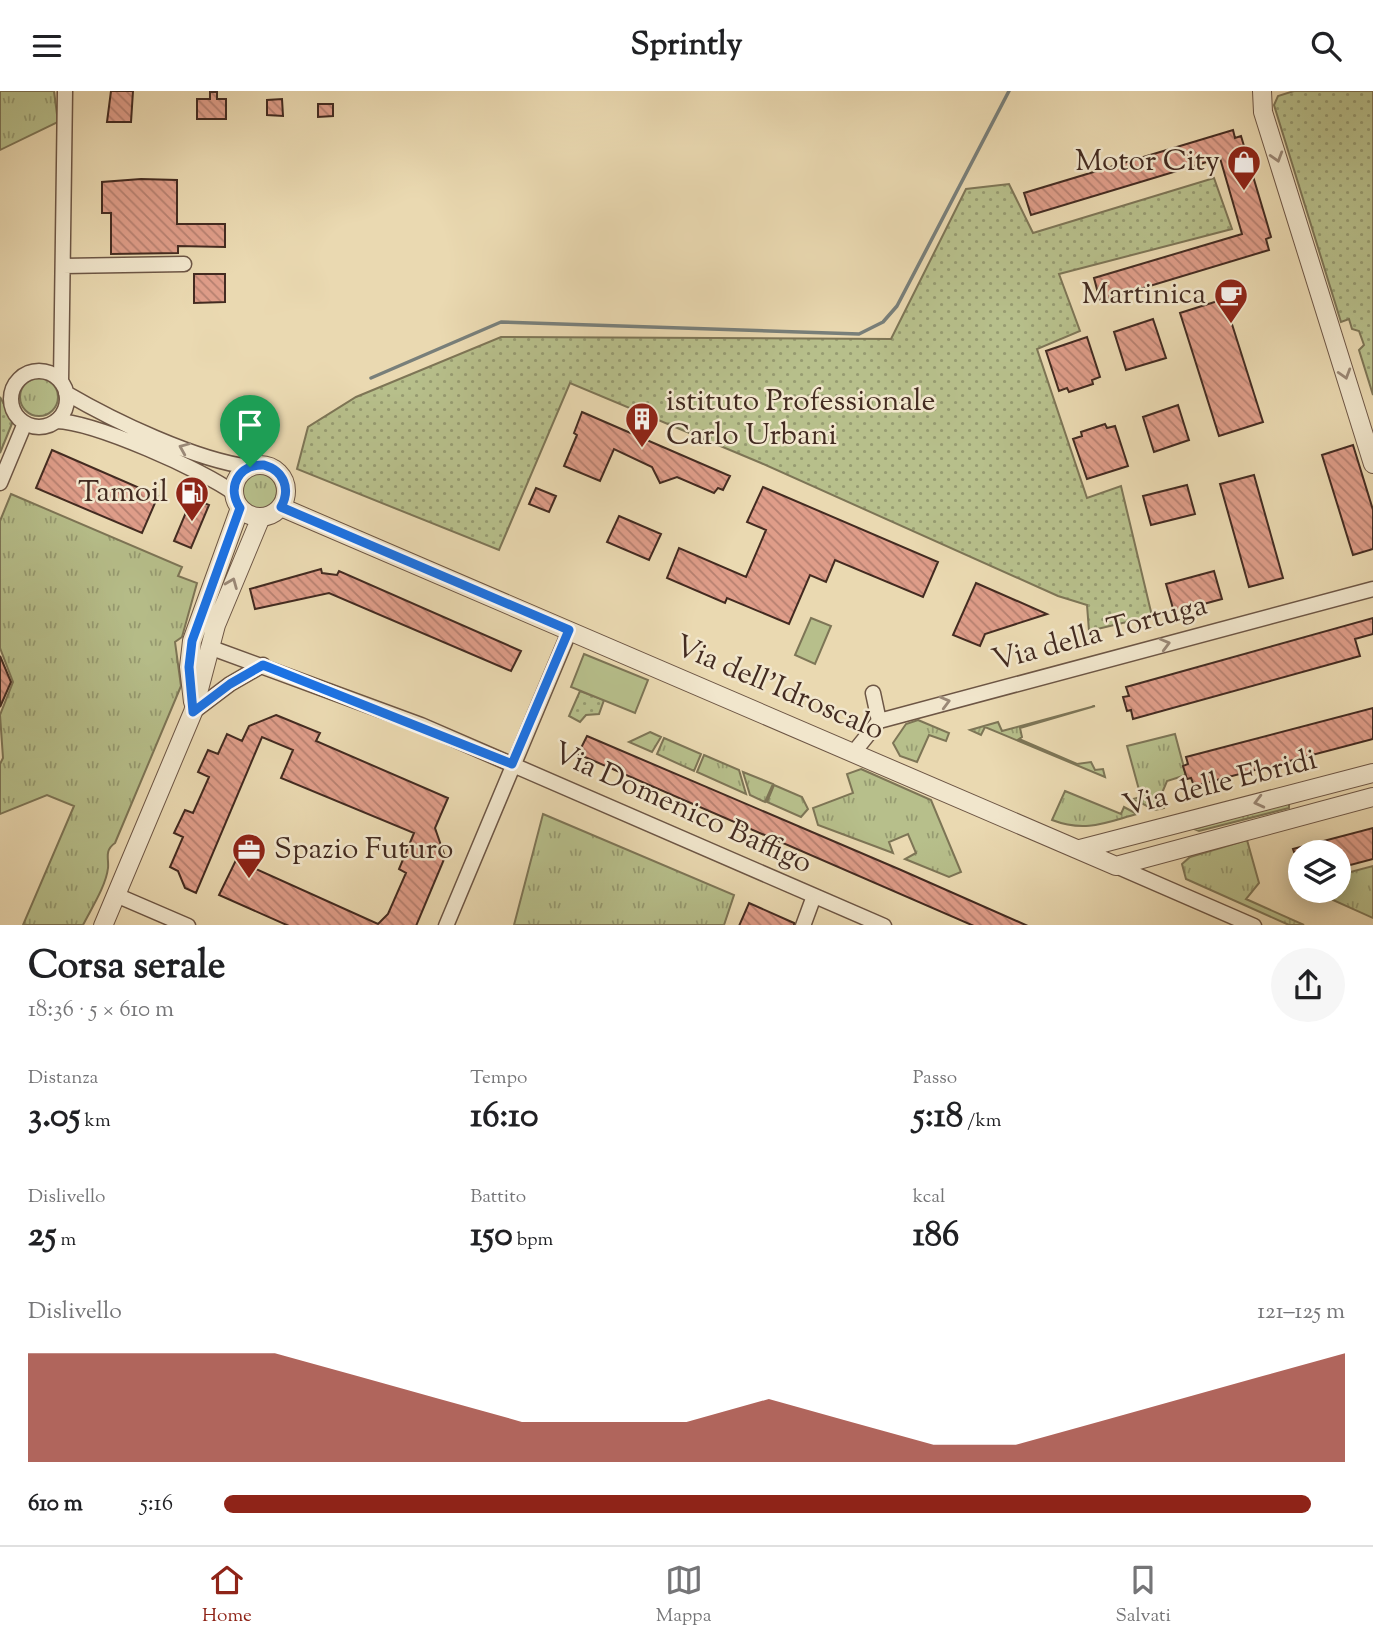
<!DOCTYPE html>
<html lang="it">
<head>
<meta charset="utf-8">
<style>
  body { margin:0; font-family:"Sorts Mill Goudy",serif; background:#f6f6f6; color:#202124; height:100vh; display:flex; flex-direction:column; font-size:26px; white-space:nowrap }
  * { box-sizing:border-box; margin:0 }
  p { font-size:23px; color:#757577 }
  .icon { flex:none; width:38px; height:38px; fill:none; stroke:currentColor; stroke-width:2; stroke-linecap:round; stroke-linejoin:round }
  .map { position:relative; height:834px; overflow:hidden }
  .panel { display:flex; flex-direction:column; background:#fff; flex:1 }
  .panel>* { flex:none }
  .buttons { position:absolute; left:1288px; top:749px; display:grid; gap:14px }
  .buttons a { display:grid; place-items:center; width:63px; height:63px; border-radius:50%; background:#fff; box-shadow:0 4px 18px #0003; font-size:35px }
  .pin { position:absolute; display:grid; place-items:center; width:60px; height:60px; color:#fff; margin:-72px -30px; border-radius:50% 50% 50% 0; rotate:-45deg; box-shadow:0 0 7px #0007 }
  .pin .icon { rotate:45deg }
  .round { display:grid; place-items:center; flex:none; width:74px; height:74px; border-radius:37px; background:#f6f6f6 }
  .summary { display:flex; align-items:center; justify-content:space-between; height:119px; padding:0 28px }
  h1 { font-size:38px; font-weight:800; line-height:52px }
  .figures { display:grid; grid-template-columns:repeat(3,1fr); gap:10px; height:119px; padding:7px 28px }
  .figures div { display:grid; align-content:center }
  .figures b { font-size:35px; font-weight:800 }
  .figures small { font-size:19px; font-weight:400 }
  .figures p { font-size:19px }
  .chart { height:196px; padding:14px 28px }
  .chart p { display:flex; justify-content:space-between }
  .chart svg { width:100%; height:126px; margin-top:7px; fill:#8f2418; opacity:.7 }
  ul { padding:0 28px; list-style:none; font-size:23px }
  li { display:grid; grid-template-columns:112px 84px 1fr; align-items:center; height:52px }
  li i { height:18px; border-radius:9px; background:#8f2418 }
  header { display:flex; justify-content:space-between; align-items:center; height:91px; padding:0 28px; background:#fff; font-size:32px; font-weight:800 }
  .tab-bar { display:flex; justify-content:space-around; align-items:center; height:98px; border-top:2px solid #e0e0e0; background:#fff; font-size:19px; color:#757577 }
  .tab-bar a { display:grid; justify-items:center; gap:4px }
  .tab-bar .current { color:#8f2418 }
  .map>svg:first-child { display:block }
  .grass { fill:url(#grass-tufts); stroke:#7d7556; stroke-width:2 }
  .park { fill:url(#park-dots); stroke:#7d7556; stroke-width:2 }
  .pitch { fill:#b7bf8b; stroke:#7d7556; stroke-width:2 }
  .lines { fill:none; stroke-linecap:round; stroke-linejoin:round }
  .stream { stroke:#787f7a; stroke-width:3.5 }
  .building { fill:url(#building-back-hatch); stroke:#432b21; stroke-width:2 }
  .minor-casing { stroke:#6d5645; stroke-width:17 }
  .tertiary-casing { stroke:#6d5645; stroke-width:20 }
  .minor { stroke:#f1e6cc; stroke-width:14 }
  .tertiary { stroke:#f1e6cc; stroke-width:18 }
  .oneway { stroke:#9a8876 }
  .route-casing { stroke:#fff; stroke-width:14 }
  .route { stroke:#1a73e8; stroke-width:9 }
  .labels { text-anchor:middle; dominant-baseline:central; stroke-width:5; stroke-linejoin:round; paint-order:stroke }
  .poi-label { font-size:30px; fill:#432b21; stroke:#f1e6cc; text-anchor:end }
  .street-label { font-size:30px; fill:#432b21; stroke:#f1e6cc }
</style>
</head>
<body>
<header><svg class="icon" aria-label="menu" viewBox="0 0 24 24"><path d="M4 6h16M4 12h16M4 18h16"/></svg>Sprintly<svg class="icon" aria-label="search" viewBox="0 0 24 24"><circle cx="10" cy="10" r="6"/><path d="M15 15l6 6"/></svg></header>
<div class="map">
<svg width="1373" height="835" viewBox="0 0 1373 835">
  <defs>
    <pattern id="grass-tufts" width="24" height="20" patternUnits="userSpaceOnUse" patternTransform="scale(1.75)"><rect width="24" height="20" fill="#b7bf8b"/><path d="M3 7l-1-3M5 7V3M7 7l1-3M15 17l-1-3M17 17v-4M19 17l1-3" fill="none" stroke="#969b71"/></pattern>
    <pattern id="park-dots" width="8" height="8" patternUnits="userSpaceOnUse" patternTransform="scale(1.75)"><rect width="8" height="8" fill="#b7bf8b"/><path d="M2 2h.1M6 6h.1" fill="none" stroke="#969b71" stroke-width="1.8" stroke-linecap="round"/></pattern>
    <pattern id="building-back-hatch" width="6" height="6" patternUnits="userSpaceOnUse" patternTransform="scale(1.75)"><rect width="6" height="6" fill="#df9d89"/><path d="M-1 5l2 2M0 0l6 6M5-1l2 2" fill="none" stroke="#b68070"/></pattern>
  </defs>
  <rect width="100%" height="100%" fill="#ead9b1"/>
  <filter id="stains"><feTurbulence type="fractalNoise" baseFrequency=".00286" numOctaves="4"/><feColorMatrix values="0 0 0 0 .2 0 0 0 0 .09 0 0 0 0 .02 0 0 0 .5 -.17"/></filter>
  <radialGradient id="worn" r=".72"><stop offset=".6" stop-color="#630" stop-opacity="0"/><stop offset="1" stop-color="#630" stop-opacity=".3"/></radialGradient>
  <!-- grass -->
  <path class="grass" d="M0 0H54L58 31 0 59Z
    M20 306a19 19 0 1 1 38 0a19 19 0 1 1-38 0Z
    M241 400a18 18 0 1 1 36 0a18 18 0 1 1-36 0Z
    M11 403 182 476 178 485 197 492 182 546 175 551 181 595 115 752C104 760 109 767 108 777 106 795 91 818 83 834H23L74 715 47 704 0 723V673L3 667 0 624 13 591 0 557V430Z
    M1095 615 1020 637 1022 646 1019 648 1077 673 1091 671 1095 679 1103 678 1105 686 985 636 981 644 970 639 998 631 1002 640Z
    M918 629 949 642 946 650 929 644 917 671 900 665 893 652 906 633Z
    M650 641 661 646 652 661 629 651Z
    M1175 643 1186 684 1167 690 1162 702 1164 717 1155 719 1133 708 1141 706 1127 655Z
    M664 647 701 663 694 680 657 663Z
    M704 664 739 679 746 703 697 681Z
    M861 678 931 709 961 781 949 786 905 768 916 762 908 743 889 751 893 762 818 734 813 717 853 702 847 683Z
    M743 681 773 693 765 711 750 704Z
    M774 694 802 706 808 718 801 726 767 711Z
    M1065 700 1121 723 1124 716 1137 723C1107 731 1086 742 1052 729Z
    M1289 711V717L1199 740 1194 738Z
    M543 723 734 804 724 834H514Z
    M1247 749 1259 792 1246 808 1304 834H1289L1186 788 1182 773 1190 766Z
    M1373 775V827L1313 800H1339V784Z"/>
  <!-- park -->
  <path class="park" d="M1294 0H1373V304L1359 259 1364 254 1359 240 1352 238 1349 228 1341 231 1274 14 1278 5Z
    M1214 87 1232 138 1059 183 1080 240 1037 258 1087 407 1121 395 1152 525 1089 540 1087 514 1058 505 761 372 570 292 499 459 297 378 308 336 356 306 501 246 891 248 966 98 1009 93 1033 142Z
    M0 306 13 330 0 362Z
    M580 600 604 609 599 623 586 624 580 631 569 625Z"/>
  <!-- pitch -->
  <path class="pitch" d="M811 527 831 535 815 573 795 564Z
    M584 563 648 589 635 622 571 596Z"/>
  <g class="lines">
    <!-- stream -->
    <path class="stream" d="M371 287 501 231 859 243 883 231 897 215 1009 0"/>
  </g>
  <!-- building -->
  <path class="building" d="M111 0H133L131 31H107Z
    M210 1H217V8H226V28H197V8H210Z
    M282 8 283 25 267 24V9Z
    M318 13H333V25L318 26Z
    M1233 39 1235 47 1241 45 1267 132 1271 146 1266 148 1269 159 1100 210 1094 187 1242 143 1220 67 1031 124 1024 102Z
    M141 88 177 89V133H225V156L178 155V162L111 163V122H102V91Z
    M194 183H225V211L194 212Z
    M1224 208 1263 331 1219 345 1180 222Z
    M1153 228 1166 267 1126 279 1114 241Z
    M1087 246 1100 286 1092 289 1093 293 1069 301 1067 297 1059 300 1046 260Z
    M1178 314 1189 349 1154 361 1143 326Z
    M582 321 730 385 723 399 718 397 714 402 677 386 660 392 652 376 614 358 600 390 564 375 577 344 574 342Z
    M1105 333 1107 337 1115 335 1128 375 1087 388 1073 348 1082 345 1081 341Z
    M1353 354 1373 419V458L1353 464 1322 364Z
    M52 359 158 405 142 442 36 397Z
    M1254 384 1283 487 1249 496 1220 393Z
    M1187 394 1195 423 1151 434 1143 405Z
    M763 396 938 471 923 506 835 469 826 491 810 484 789 533 727 507 725 512 667 487 679 457 746 486 766 439 747 431Z
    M536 397 556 405 549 421 529 413Z
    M192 407 209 414 191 457 174 450Z
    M619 425 661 443 649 469 607 451Z
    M321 478 322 482 337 484 339 480 521 560 511 580 329 502 255 518 250 498Z
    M1214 480 1222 508 1174 521 1166 493Z
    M976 492 1047 523 985 543 980 555 953 544Z
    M1373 527V543L1355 548 1360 565 1133 628 1131 619 1127 620 1123 606 1129 605 1126 596Z
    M0 565 11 591 0 616Z
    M1373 617V648L1194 695 1191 687 1187 688 1183 675 1188 673 1186 666Z
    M276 624 320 642 316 650 448 707 435 737 445 766 416 835H289L219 804 236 769 378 833 388 823 406 782 399 778 414 742 281 687 293 659 262 646 196 802 185 797 178 780 170 776 183 746 174 742 185 719 193 722 209 686 198 681 208 659 218 663 227 643 242 650 249 635Z
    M587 645 901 779 1028 835H974L578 663Z
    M1373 737V768L1339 777V761H1294L1293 758Z
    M749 812 794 832V835H739Z"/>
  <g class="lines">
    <!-- minor casing -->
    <g class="minor-casing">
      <path id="minor" d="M63 175 184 173
        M11 308a28 28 0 1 1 56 0a28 28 0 1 1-56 0Z
        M61 291 65 0
        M66 302C114 330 195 369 250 376
        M56 330C95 331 202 379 234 402
        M0 392 25 332
        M209 556 421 634 884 835
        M873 602 879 630
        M193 621 230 593 263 574
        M854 661 879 630 1373 498
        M1116 775 1254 835
        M116 804 188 835
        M446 835 570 539
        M803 835 814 805"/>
    </g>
    <!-- tertiary casing -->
    <g class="tertiary-casing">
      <path id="tertiary" d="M1262 0 1263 21 1373 373
        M234 400a26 26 0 1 1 52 0a26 26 0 1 1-52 0Z
        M281 416 1116 775 1373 706
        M193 611 189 576 192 550 240 417
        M1080 758 1373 682
        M103 835 193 621 216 534 261 426"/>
    </g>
    <!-- minor -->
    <use href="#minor" class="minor"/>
    <!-- tertiary -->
    <use href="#tertiary" class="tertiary"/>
  </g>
  <!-- one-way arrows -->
  <defs><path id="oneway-chevron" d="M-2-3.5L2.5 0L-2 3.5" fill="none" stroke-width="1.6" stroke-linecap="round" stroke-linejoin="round" transform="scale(1.75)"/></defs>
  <g class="oneway">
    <use href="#oneway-chevron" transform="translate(1277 66) rotate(73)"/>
    <use href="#oneway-chevron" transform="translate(1345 283) rotate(73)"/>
    <use href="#oneway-chevron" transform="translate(184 357) rotate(-157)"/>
    <use href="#oneway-chevron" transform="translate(232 492) rotate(-68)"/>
    <use href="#oneway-chevron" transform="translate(1165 553) rotate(-15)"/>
    <use href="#oneway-chevron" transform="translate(945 611) rotate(-15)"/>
    <use href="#oneway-chevron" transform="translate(1259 711) rotate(166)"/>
  </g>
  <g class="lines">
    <!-- route casing -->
    <g class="route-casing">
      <path id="route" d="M264 374C284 380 291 398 281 416L569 539 512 673 263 574 230 593 193 621 189 576 192 550 240 417C226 396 239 373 264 374Z"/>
    </g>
    <!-- route -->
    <use href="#route" class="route"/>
  </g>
  <!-- icons -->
  <defs>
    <g id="shop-pin" transform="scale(1.75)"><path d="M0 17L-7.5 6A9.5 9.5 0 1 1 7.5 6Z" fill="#8f2418" stroke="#f1e6cc"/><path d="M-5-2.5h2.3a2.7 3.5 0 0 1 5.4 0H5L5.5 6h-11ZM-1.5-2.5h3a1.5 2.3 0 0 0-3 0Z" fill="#fff"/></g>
    <g id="cafe-pin" transform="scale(1.75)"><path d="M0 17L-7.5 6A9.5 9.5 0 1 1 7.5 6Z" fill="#8f2418" stroke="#f1e6cc"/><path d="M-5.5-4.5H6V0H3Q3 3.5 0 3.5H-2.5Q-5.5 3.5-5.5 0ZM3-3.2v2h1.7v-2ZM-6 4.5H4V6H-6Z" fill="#fff"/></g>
    <g id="building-pin" transform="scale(1.75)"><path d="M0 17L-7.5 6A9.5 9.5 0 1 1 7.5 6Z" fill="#8f2418" stroke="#f1e6cc"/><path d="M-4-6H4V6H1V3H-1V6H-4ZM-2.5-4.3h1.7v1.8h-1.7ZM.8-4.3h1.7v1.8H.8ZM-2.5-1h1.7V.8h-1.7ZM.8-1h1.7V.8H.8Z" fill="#fff"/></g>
    <g id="fuel-pin" transform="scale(1.75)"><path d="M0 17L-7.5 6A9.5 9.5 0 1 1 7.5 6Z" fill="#8f2418" stroke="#f1e6cc"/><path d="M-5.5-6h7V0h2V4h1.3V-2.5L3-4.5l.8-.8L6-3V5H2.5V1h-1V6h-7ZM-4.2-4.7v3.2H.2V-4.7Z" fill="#fff"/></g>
    <g id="office-pin" transform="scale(1.75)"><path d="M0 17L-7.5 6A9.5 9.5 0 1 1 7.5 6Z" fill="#8f2418" stroke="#f1e6cc"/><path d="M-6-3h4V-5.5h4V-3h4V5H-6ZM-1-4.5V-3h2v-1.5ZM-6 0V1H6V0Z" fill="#fff"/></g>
  </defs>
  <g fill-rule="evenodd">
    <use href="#shop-pin" x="1244" y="71"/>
    <use href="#cafe-pin" x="1231" y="204"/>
    <use href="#building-pin" x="642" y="328"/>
    <use href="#fuel-pin" x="192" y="402"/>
    <use href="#office-pin" x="249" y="759"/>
  </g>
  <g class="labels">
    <!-- poi labels -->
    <g class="poi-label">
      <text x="1220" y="71">Motor City</text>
      <text x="1206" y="204">Martinica</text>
      <text x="666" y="311" text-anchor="start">istituto Professionale<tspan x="666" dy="34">Carlo Urbani</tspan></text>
      <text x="168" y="402">Tamoil</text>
      <text x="274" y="759" text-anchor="start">Spazio Futuro</text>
    </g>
    <!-- street labels -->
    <g class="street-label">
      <text transform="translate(1100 543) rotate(-15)">Via della Tortuga</text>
      <text transform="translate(779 598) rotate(23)">Via dell'Idroscalo</text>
      <text transform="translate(1220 693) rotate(-14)">Via delle Ebridi</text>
      <text transform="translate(682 718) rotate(24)">Via Domenico Baffigo</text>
    </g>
  </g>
  <rect width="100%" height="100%" filter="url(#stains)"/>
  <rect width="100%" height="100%" fill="url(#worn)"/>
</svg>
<div class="buttons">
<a><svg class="icon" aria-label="layers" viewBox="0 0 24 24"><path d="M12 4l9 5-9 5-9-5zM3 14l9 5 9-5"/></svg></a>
</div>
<div class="pin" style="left:250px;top:376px;background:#1e9e55"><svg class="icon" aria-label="arrive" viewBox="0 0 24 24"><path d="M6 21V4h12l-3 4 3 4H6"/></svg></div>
</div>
<section class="panel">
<div class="summary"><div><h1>Corsa serale</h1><p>18:36 · 5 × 610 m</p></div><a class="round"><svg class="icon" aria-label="share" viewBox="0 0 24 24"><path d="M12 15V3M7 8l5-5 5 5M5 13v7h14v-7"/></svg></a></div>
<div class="figures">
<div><p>Distanza</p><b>3.05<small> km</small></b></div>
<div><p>Tempo</p><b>16:10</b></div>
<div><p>Passo</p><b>5:18<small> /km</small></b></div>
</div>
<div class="figures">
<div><p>Dislivello</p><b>25<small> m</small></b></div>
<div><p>Battito</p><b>150<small> bpm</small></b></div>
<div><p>kcal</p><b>186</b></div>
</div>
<div class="chart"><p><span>Dislivello</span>121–125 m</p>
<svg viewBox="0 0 160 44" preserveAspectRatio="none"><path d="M0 44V6L10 6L20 6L30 6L40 14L50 22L60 30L70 30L80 30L90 22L100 30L110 38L120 38L130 30L140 22L150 14L160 6V44z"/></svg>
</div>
<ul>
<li><b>610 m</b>5:16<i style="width:97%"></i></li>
</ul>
</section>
<nav class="tab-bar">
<a class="current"><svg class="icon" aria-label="home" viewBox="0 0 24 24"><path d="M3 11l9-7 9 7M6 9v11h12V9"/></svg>Home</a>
<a><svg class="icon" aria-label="map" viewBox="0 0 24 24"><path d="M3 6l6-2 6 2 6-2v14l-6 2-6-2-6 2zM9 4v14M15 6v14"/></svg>Mappa</a>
<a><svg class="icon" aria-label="saved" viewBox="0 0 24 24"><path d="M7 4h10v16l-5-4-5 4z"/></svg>Salvati</a>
</nav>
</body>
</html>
